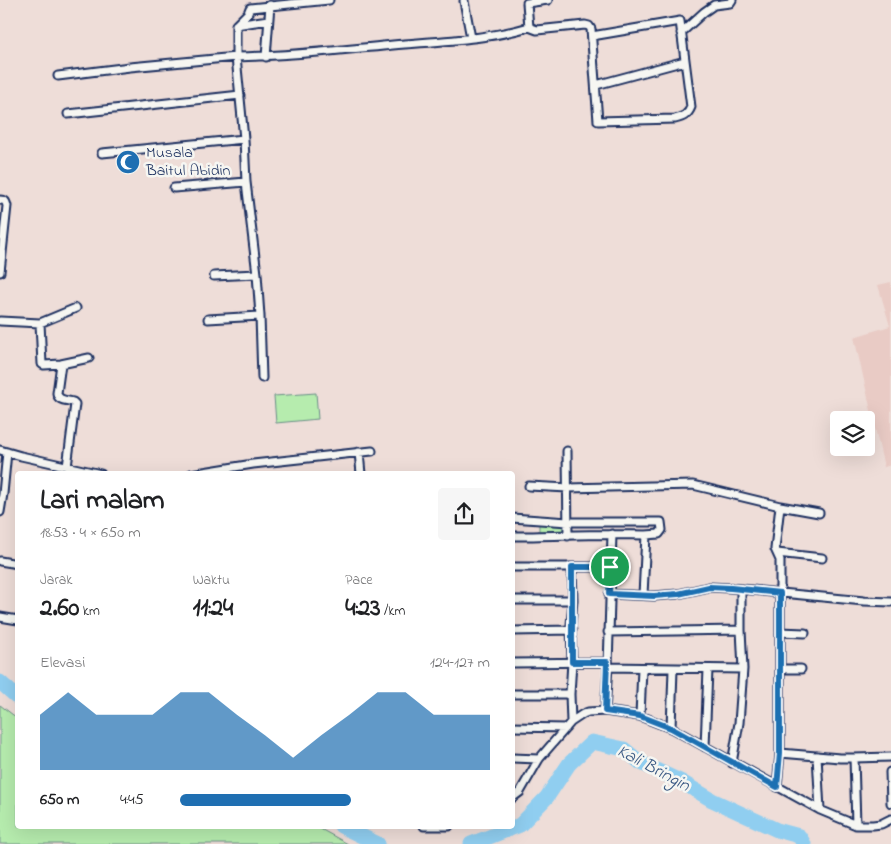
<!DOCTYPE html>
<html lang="id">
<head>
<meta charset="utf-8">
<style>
  body { margin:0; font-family:"Indie Flower",sans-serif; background:#f6f6f6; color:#202124; height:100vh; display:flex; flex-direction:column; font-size:19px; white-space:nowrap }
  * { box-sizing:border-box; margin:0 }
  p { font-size:16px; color:#757577 }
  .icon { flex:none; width:28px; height:28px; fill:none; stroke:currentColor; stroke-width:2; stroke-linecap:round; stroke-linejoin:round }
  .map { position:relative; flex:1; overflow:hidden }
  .panel { position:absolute; left:15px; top:471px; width:500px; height:358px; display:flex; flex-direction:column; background:#fff; border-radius:5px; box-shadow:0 5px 20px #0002 }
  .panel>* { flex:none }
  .fabs { position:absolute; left:830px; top:411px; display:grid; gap:10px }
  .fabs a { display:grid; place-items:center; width:45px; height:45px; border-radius:5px; background:#fff; box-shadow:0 5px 20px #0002; font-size:25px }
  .pin { position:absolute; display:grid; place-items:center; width:42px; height:42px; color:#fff; margin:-21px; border:2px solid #fff; border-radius:50%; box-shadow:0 1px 5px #0007 }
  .round { display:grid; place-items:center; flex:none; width:52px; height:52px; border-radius:5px; background:#f6f6f6 }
  .summary { display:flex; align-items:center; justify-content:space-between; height:85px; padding:0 25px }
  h1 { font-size:28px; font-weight:800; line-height:38px }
  .stats { display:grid; grid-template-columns:repeat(3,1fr); gap:8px; height:85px; padding:5px 25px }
  .stats div { display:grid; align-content:center }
  .stats b { font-size:25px; font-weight:800 }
  .stats small { font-size:14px; font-weight:400 }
  .stats p { font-size:14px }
  .chart { height:140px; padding:10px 25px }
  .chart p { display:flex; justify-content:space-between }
  .chart svg { width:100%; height:90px; margin-top:5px; fill:#1f6fb2; opacity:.7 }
  ul { padding:0 25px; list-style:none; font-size:16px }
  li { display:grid; grid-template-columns:80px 60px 1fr; align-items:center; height:38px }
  li i { height:12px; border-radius:6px; background:#1f6fb2 }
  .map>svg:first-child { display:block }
  .built { fill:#e9cbc5 }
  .green { fill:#b6ecae; stroke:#688e86 }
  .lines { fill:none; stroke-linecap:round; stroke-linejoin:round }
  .river { stroke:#90cef0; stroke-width:15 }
  .minor-casing { stroke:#1b2f5e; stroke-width:11 }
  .minor { stroke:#f6f6f2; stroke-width:7 }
  .route-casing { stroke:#fff; stroke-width:10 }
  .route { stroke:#1f6fb2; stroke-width:6 }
  .labels { text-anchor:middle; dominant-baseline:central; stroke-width:5; stroke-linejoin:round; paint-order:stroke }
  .poi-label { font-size:16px; fill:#1b2f5e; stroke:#f6f6f2; text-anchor:start }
  .water-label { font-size:18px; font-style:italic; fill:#385782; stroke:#f6f6f2 }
</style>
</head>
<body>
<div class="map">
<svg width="891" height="844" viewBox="0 0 891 844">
  <rect width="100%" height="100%" fill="#eeddd8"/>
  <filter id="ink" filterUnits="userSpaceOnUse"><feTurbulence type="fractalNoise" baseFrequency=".02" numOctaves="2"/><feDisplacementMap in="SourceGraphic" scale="10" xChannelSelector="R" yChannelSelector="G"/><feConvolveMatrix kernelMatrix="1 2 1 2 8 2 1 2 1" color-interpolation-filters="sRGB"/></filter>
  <g filter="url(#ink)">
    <!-- built -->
    <path class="built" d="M891 282V465L884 467 854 337 890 326 878 285Z"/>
    <!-- green -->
    <path class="green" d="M316 393 318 419 276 423 274 396Z
      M564 523V534H539V524Z
      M0 705 17 718 18 826H315L348 844H0Z"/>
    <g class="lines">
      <!-- river -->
      <path class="river" d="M0 682 18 698
        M341 826 378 844
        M471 844 520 825 547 797 569 764 592 742 624 749 641 763 680 781 712 800 777 830 799 836 804 844"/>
      <!-- minor casing -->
      <g class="minor-casing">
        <path id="minor" d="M464 1 471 38
          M236 25 268 20
          M529 27 537 30 585 25 589 26 591 29 598 121 675 119C683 117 688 115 691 107L680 21 592 36
          M681 33 704 12 714 5 730 3 732 0
          M266 57 270 5
          M58 76 130 67 236 57V25L248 13 250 8 329 0
          M596 85 685 61
          M68 114 240 95
          M102 153 244 139
          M174 188 246 182
          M0 200C5 200 6 201 7 206L0 272
          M214 276 257 274
          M208 319 260 316
          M0 321 40 323 76 308
          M40 323 42 364 44 365 61 364 89 358
          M61 364 57 393C58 401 66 400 73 402L75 404 67 467
          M262 378 260 316 257 274 246 182 244 139 236 57C288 56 341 50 393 45 438 41 485 40 529 27L527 3 548 0
          M0 450 21 456 101 474
          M567 451 568 536
          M359 452 361 474
          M191 474 253 464 372 451
          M529 486 568 488 693 485 780 506 775 549 780 560V753L777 787
          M780 506 819 513
          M0 512 3 494 7 452
          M512 518 568 522H661L662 530 659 534 646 535 643 595
          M512 536C557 536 601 533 646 535
          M777 553 822 558
          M0 561 18 564
          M512 567H610
          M609 594 654 596 678 594 709 587 731 588 864 601 891 602
          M512 600H573
          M0 617 18 620
          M512 631 572 630
          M608 632 741 630
          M780 632 805 633
          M512 663 607 662
          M608 667 743 669
          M780 669H801
          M512 694H570
          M605 711 608 667 612 534
          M640 716 642 668
          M571 722 570 694 572 662 571 625 573 600 572 567
          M512 727 566 728
          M671 728 673 669
          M705 747 708 669
          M780 753 840 758H854L856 825
          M817 756 820 810
          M512 758 539 759
          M854 758 891 757
          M732 763 739 723 743 669 741 630V589
          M890 772 891 803
          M512 798 520 792 539 759 571 722 583 714 588 712 605 711 640 716 671 728 820 810 856 825H873L881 824 891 819
          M424 826H449"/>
      </g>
      <!-- minor -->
      <use href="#minor" class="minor"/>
    </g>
  </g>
  <g class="lines" filter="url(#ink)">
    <!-- route casing -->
    <g class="route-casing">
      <path id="route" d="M572 567H610L609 594 654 596 678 594 709 587 731 588 780 593V753L777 787 671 728 640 716 605 711 607 662H572C572 631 572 599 572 567Z"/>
    </g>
    <!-- route -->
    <use href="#route" class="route"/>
  </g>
  <!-- icons -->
  <defs>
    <g id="mosque-disc" transform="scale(1.25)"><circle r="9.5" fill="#1f6fb2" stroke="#f6f6f2"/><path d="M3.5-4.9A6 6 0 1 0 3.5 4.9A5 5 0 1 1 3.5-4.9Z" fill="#fff"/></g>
  </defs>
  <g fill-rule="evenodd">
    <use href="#mosque-disc" x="128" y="162"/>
  </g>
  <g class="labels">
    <!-- poi labels -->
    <g class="poi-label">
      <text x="146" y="153">Musala<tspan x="146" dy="18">Baitul Abidin</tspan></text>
    </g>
    <!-- water labels -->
    <g class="water-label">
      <text transform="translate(653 769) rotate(28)">Kali Bringin</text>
    </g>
  </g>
</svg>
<div class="fabs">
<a><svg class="icon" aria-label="layers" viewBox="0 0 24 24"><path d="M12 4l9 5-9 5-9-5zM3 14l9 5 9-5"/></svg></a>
</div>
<div class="pin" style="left:610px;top:567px;background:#1e9e55"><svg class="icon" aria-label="arrive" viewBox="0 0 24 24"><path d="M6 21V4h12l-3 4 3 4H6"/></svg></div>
<section class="panel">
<div class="summary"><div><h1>Lari malam</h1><p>18:53 · 4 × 650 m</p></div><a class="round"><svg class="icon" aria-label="share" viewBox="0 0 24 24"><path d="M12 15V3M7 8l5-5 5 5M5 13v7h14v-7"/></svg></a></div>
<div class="stats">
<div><p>Jarak</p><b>2.60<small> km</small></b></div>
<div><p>Waktu</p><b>11:24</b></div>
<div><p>Pace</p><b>4:23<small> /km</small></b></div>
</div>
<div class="chart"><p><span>Elevasi</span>124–127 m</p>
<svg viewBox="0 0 160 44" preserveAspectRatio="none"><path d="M0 44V17L10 6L20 17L30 17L40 17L50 6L60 6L70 17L80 27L90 38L100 27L110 17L120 6L130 6L140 17L150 17L160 17V44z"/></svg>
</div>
<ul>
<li><b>650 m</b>4:45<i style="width:55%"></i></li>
</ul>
</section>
</div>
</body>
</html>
